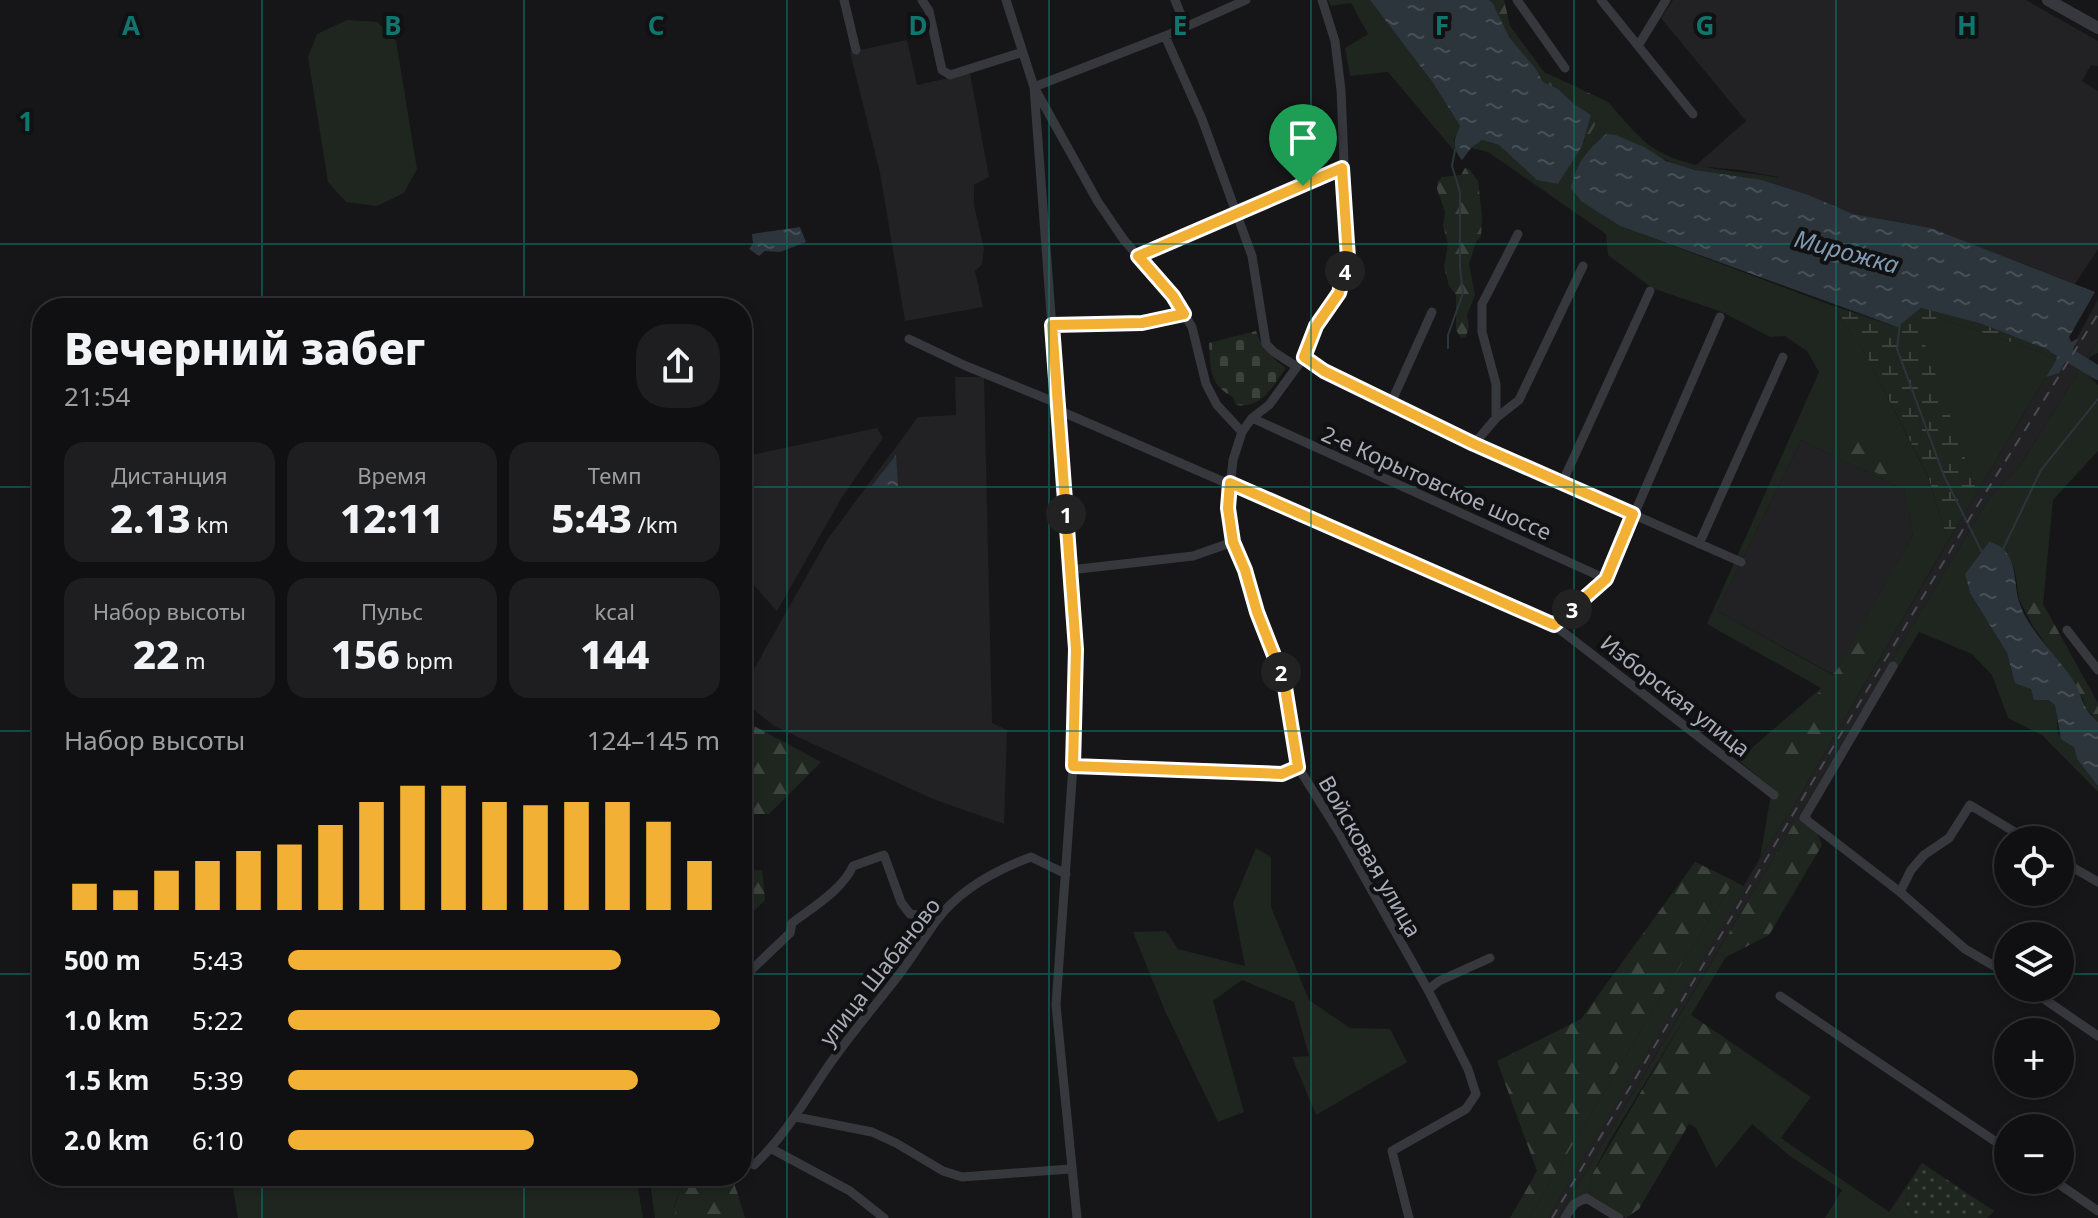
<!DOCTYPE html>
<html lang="ru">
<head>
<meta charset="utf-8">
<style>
  body { margin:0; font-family:"Noto Sans",sans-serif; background:#1e1e20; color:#f1f3f6; height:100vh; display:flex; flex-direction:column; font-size:30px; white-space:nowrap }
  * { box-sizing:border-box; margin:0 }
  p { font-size:26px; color:#9c9d9f }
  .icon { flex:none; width:44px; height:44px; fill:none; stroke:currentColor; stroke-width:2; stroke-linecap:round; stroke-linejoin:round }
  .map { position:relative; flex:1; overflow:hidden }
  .side { position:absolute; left:32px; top:298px; width:720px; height:888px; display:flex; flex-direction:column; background:#101012; border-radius:32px; box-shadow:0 4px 12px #0003,0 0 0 2px #303032 }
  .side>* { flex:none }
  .controls { position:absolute; left:1994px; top:826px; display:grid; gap:16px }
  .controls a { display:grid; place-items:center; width:80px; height:80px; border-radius:50%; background:#101012; box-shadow:0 4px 12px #0003,0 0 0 2px #303032; font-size:40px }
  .pin { position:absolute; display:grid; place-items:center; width:68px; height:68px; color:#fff; margin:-82px -34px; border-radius:50% 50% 50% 0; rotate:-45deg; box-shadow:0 0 8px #0007 }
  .pin .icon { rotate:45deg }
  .km { position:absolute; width:40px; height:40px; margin:-20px; border-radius:50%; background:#222; color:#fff; font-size:22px; line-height:40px; text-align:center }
  .round { display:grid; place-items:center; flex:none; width:84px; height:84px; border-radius:32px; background:#1e1e20 }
  .headline { display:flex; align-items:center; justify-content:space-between; height:136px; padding:0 32px }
  h1 { font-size:44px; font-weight:800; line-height:60px }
  .figures { display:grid; grid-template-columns:repeat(3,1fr); gap:12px; height:136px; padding:8px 32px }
  .figures div { display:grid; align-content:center; border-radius:20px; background:#1e1e20; text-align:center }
  .figures b { font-size:40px; font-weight:800 }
  .figures small { font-size:22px; font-weight:400 }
  .figures p { font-size:22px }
  .chart { height:224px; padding:16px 32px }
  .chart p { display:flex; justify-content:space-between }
  .chart svg { width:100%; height:144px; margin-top:8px; stroke:#f2b134; stroke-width:6 }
  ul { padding:0 32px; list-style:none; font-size:26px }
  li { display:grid; grid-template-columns:128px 96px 1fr; align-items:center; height:60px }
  li i { height:20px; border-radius:10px; background:#f2b134 }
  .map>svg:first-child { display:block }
  .built { fill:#222225 }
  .green { fill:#1e261f; fill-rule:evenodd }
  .forest { fill:url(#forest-firs) }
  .wetland { fill:url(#wetland-marsh) }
  .cemetery { fill:url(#cemetery-stones) }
  .garden { fill:url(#garden-dots) }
  .water { fill:url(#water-ripples) }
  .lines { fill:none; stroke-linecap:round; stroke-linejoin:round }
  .stream { stroke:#2c353c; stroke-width:2 }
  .river { stroke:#2c353c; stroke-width:14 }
  .minor { stroke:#37383d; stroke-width:9 }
  .tertiary { stroke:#37383d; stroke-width:12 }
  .rail { stroke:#4a4c52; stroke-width:2; stroke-dasharray:10 8; stroke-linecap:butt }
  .route-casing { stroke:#fff; stroke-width:16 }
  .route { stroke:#f2b134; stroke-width:10 }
  .grid { fill:none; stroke:#0f766e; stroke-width:2; stroke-opacity:0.55 }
  .labels { text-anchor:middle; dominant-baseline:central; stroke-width:8; stroke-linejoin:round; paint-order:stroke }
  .street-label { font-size:22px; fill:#a8adb8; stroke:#111113 }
  .water-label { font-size:24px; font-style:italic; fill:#7f9bb3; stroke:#111113 }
  .grid-label { font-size:26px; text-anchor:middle; font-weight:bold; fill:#0f766e; stroke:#111113; stroke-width:8; stroke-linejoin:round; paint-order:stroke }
</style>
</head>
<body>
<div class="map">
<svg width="2098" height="1218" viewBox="0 0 2098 1218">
  <defs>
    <pattern id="forest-firs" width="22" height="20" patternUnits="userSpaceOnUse" patternTransform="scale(2)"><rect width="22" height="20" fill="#1e261f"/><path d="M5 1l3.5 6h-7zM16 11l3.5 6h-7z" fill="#3c433d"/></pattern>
    <pattern id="wetland-marsh" width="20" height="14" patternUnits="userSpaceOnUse" patternTransform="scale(2)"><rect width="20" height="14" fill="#1e261f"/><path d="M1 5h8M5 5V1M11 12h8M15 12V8" fill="none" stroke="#3c433d"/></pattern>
    <pattern id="cemetery-stones" width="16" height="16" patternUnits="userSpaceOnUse" patternTransform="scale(2)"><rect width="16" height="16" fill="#1e261f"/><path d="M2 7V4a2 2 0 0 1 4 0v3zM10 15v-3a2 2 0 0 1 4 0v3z" fill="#3c433d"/></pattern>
    <pattern id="garden-dots" width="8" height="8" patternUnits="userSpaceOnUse" patternTransform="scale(2)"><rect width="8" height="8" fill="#1e261f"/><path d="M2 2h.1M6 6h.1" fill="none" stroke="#3c433d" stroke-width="1.8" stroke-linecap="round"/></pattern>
    <pattern id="water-ripples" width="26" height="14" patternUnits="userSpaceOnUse" patternTransform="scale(2)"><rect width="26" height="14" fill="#2c353c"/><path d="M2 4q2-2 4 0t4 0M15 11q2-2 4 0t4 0" fill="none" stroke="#485056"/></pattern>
  </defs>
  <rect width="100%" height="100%" fill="#161618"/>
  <!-- built -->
  <path class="built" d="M1673 0H2026L2098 41V66L2091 65 2082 81 2098 91V249L2075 284 1931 228 1853 214 1775 184 1778 177 1741 170 1695 166 1746 121 1661 18Z
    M907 40 917 85 970 73 989 177 974 185V204L984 249 982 264 975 271 983 307 905 321 880 173 850 52Z
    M2098 299V341L2019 467 1989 498 1558 1218H1548L1760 858 1798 799 1977 492 2046 377 2059 372Z
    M955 377H984L992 723 1007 730 1004 824 933 799 774 726 742 700V690L827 540 918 417 956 415Z
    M877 428 883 438 841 499 777 611 742 572V457Z
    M1801 440 1904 490 1913 535 1834 675 1717 611Z"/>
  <!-- green -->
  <path class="green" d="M1328 0H1370L1433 83 1460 126 1454 140 1455 152 1388 72 1350 76 1345 48 1368 34 1351 3 1331 6Z
    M347 20 377 22 396 41 417 169 404 193 377 206 346 202 328 182 308 57 317 34Z
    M1608 102C1622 117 1639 140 1657 150 1693 171 1738 170 1779 178L1775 184C1749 176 1722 176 1696 170 1667 164 1643 147 1616 135L1582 202 1620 226 1831 305 1865 353 1928 477 1948 541 1798 799 1760 858 1772 788 1738 760 1821 688 1707 624 1819 372 1807 351 1785 336 1770 337 1722 312 1652 288 1608 255 1606 234 1488 152 1471 148 1482 140 1499 145 1537 179 1558 184ZM1801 440 1904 490 1913 535 1833 675 1717 611Z
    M1937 317 2038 351 2056 360 1977 492 1921 336Z
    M2098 341V353L2090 357 2083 370 2098 385V451L2053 500 2043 604 2019 599C2015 570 2017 558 1989 542L1965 574 1970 593 2007 653 2012 673 2031 690 2056 705 2058 734 2074 747 2077 759 2098 786V792L2042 735 2008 718 1992 675 1972 654 1919 632 1810 814 1817 832 1798 817 1989 498 2019 467Z
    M1256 848 1271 857V907L1309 1000 1350 1028 1390 1029 1407 1062 1316 1115 1292 1057 1309 1056 1294 1002 1242 980 1213 1001 1244 1112 1218 1122 1165 1011 1133 932 1166 931 1178 949 1245 966 1233 903Z
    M1734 881 1745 887 1548 1218H1529L1657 1003Z
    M1717 953 1726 957 1691 1015 1685 1017 1609 1142 1592 1175 1589 1196 1569 1218H1558Z
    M1735 1045 1811 1097 1781 1138 1889 1212 1908 1184 1906 1206 1915 1218H1825L1842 1190 1790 1156 1752 1124 1716 1168 1696 1128 1688 1123Z
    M231 1176H636L643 1218H238Z
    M649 1176H685L674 1207 677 1218H655Z"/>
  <!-- forest -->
  <path class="forest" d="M1489 0H1504L1510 26 1544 72 1608 102 1587 139 1583 140 1591 115 1574 104 1558 89 1543 82 1536 69 1509 37Z
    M1465 168 1469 169 1478 181 1482 216 1481 236 1476 242 1469 264 1475 295 1467 315 1469 326 1466 337 1461 338 1456 330V295L1449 286 1444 267 1448 244 1443 225 1445 212 1437 189V182L1442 177 1461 175Z
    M1849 429 1864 433 1894 463 1893 481 1831 450Z
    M1891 589 1894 591 1893 599 1873 623 1869 649 1826 715 1822 732 1810 750 1809 761 1787 783 1784 785 1777 782 1779 762 1786 744 1817 695 1861 639 1878 603Z
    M2019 599 2043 604 2098 703V722L2085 707 2083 699 2033 626Z
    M742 724 754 726 821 762 769 814H742Z
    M1798 817 1817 832 1822 845 1769 935 1726 957 1717 953Z
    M1695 862 1734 881 1657 1003 1529 1218H1510L1537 1171 1497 1061 1581 1019Z
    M762 870 765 900 754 911 742 932V871Z
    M1691 1015 1735 1045 1639 1209 1626 1218 1589 1196 1592 1175 1685 1017Z
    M685 1176H732L745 1218H677L674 1208Z"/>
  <!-- wetland -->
  <path class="wetland" d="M1831 305 1896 327 1921 308 1979 323 2057 353 2056 360 2038 351 1937 317 1922 336 1977 492 1948 541 1928 476 1865 353Z"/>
  <!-- cemetery -->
  <path class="cemetery" d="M1256 331C1262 348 1271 357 1286 368 1273 386 1262 409 1236 405L1233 397C1208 384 1211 368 1209 343Z"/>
  <!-- garden -->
  <path class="garden" d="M1922 1163 1994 1211 1987 1218H1915L1906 1206 1908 1184Z"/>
  <!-- water -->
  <path class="water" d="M1370 0H1489L1493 4 1509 37 1536 69 1543 82 1558 89 1574 104 1591 115 1582 146 1558 184 1537 180 1499 145 1482 140 1471 148 1462 160C1451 147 1454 140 1460 126L1433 83Z
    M1606 134 1616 135 1644 147 1666 161 1695 170 1762 180 1808 195 1853 214 1931 228 2095 292 2069 337 2071 342 2079 338 2059 373 2046 377 2056 360 2057 353 1979 323 1921 308 1897 327 1620 226 1582 202 1571 188C1576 163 1588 150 1606 134Z
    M800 227 806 242 780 252 765 251 759 256 749 249 753 243 752 234Z
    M896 455 898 486H872Z
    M1989 542C2017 549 2013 575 2018 598 2026 629 2056 654 2073 680 2079 689 2081 700 2086 708 2088 713 2094 718 2098 722V786L2077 759 2074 747 2061 739 2055 705 2048 700H2034L2031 689 2015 683 2007 653 1970 593 1965 574Z"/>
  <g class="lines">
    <!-- stream -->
    <path class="stream" d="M1900 322 1897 349 1944 476 1983 554
      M1448 348V335L1463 293 1460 268V192L1452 166 1455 150
      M2003 549 2041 470 2098 399"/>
    <!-- river -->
    <path class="river" d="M2054 346 2098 373"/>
    <!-- minor -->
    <path class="minor" d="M844 0 856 50
      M922 0 929 11 942 70 950 75 1023 52
      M1006 0 1034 87 1098 202 1124 240 1173 296 1192 327 1206 384 1217 405 1242 432
      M1175 0 1186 27
      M1322 0 1335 41 1341 90 1348 258 1339 293 1316 326 1304 357 1269 405 1252 418 1242 432 1233 460 1228 508 1233 542 1245 570 1257 612 1284 681 1298 767 1340 834 1428 990 1468 1069 1476 1094 1466 1109 1392 1151 1409 1218
      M1517 0 1565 68
      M1601 0 1693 114
      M1165 36 1202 119 1252 256 1266 344 1274 352 1297 367
      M1638 46 1666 0
      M1034 87 1076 649 1073 766 1056 1005 1077 1218
      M1034 87 1165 36 1246 0
      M1138 256 1342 168
      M1052 325 1142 323 1184 314
      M909 339 966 366 1052 401 1058 410 1554 625 1774 795
      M1304 357 1324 371 1474 444 1741 562
      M1391 403 1432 312
      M1252 418 1606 579
      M1496 418V384L1482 332V304L1518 234
      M1474 444 1496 418 1519 400 1583 266
      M1563 481 1650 291
      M1699 544 1783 357
      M1070 570 1193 556 1233 542
      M1554 625 1606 579 1720 317
      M2067 630 2098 670
      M1893 666 1804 818 1900 892 1965 949 2008 974
      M1073 766 1282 774 1298 767
      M2060 860 2098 882
      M1900 892 1911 870 1924 855 1949 838 1970 805 2028 840
      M743 978 790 933 792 923C813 907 842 890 853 866L884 855 901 902 910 914 938 918
      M2028 988 2098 1036
      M1428 990 1439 981 1490 958
      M1780 996 2008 1150
      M796 1117 872 1132 896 1143 943 1171 962 1177 1070 1169
      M772 1149 850 1191 884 1218
      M754 1165C784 1137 804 1102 827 1068 849 1036 874 1007 898 976 912 958 923 939 936 921 959 890 996 870 1031 857L1066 874
      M2053 1180 2098 1211
      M1565 1218 1574 1204 1586 1198 1619 1218"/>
    <!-- tertiary -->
    <path class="tertiary" d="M2048 0 2098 28"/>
    <!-- rail -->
    <path class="rail" d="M1552 1218 1974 511 2098 314"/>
  </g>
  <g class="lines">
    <!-- route casing -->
    <g class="route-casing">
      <path id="route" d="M1342 168 1348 258 1339 293 1316 326 1304 357 1324 371 1474 444 1633 514 1606 579 1554 625 1230 483 1228 508 1233 542 1245 570 1257 612 1284 681 1298 767 1282 774 1073 766 1076 649 1052 325 1142 323 1184 314 1173 296 1138 256Z"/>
    </g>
    <!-- route -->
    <use href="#route" class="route"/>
  </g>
  <!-- grid -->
  <path class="grid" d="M262 0V308M524 0V308M787 0V1218M1049 0V1218M1311 0V1218M1574 0V1218M1836 0V1218M0 244H2098M0 487H42M742 487H2098M0 731H42M742 731H2098M0 974H42M742 974H2008M2060 974H2098M262 1176V1218M524 1176V1218"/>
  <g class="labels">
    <!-- street labels -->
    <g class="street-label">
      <text transform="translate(1437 482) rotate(24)">2-е Корытовское шоссе</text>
      <text transform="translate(1676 695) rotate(38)">Изборская улица</text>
      <text transform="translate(1371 856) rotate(60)">Войсковая улица</text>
      <text transform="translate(879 971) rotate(-52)">улица Шабаново</text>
    </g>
    <!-- water labels -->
    <g class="water-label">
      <text transform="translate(1847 251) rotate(15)">Мирожка</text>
    </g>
  </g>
  <g class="grid-label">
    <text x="131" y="35">A</text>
    <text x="393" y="35">B</text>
    <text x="656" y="35">C</text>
    <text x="918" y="35">D</text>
    <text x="1180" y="35">E</text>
    <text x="1442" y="35">F</text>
    <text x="1705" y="35">G</text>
    <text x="1967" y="35">H</text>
    <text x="26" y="131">1</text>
  </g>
</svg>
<div class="controls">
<a><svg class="icon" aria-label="locate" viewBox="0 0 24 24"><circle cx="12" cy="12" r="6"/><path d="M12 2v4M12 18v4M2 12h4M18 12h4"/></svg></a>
<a><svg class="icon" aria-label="layers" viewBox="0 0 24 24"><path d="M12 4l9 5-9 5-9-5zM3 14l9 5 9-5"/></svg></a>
<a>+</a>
<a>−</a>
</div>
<div class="pin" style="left:1303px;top:186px;background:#1e9e55"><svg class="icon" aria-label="arrive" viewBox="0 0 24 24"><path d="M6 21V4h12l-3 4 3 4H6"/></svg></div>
<b class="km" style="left:1066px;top:514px">1</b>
<b class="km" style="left:1281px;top:672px">2</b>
<b class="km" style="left:1572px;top:609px">3</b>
<b class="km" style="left:1345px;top:271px">4</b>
<section class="side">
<div class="headline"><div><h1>Вечерний забег</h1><p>21:54</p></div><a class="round"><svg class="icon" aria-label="share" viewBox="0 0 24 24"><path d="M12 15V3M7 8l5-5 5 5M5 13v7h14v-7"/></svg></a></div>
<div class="figures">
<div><p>Дистанция</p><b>2.13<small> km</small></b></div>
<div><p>Время</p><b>12:11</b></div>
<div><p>Темп</p><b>5:43<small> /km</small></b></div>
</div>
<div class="figures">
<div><p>Набор высоты</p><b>22<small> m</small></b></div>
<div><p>Пульс</p><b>156<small> bpm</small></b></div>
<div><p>kcal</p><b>144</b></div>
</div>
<div class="chart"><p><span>Набор высоты</span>124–145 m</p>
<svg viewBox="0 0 160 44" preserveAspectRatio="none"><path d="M5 44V36M15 44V38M25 44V32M35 44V29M45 44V26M55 44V24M65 44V18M75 44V11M85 44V6M95 44V6M105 44V11M115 44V12M125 44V11M135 44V11M145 44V17M155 44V29"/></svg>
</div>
<ul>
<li><b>500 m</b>5:43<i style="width:77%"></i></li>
<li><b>1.0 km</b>5:22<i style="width:100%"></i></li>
<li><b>1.5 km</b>5:39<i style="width:81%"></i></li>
<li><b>2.0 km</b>6:10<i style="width:57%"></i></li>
</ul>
</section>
</div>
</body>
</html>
